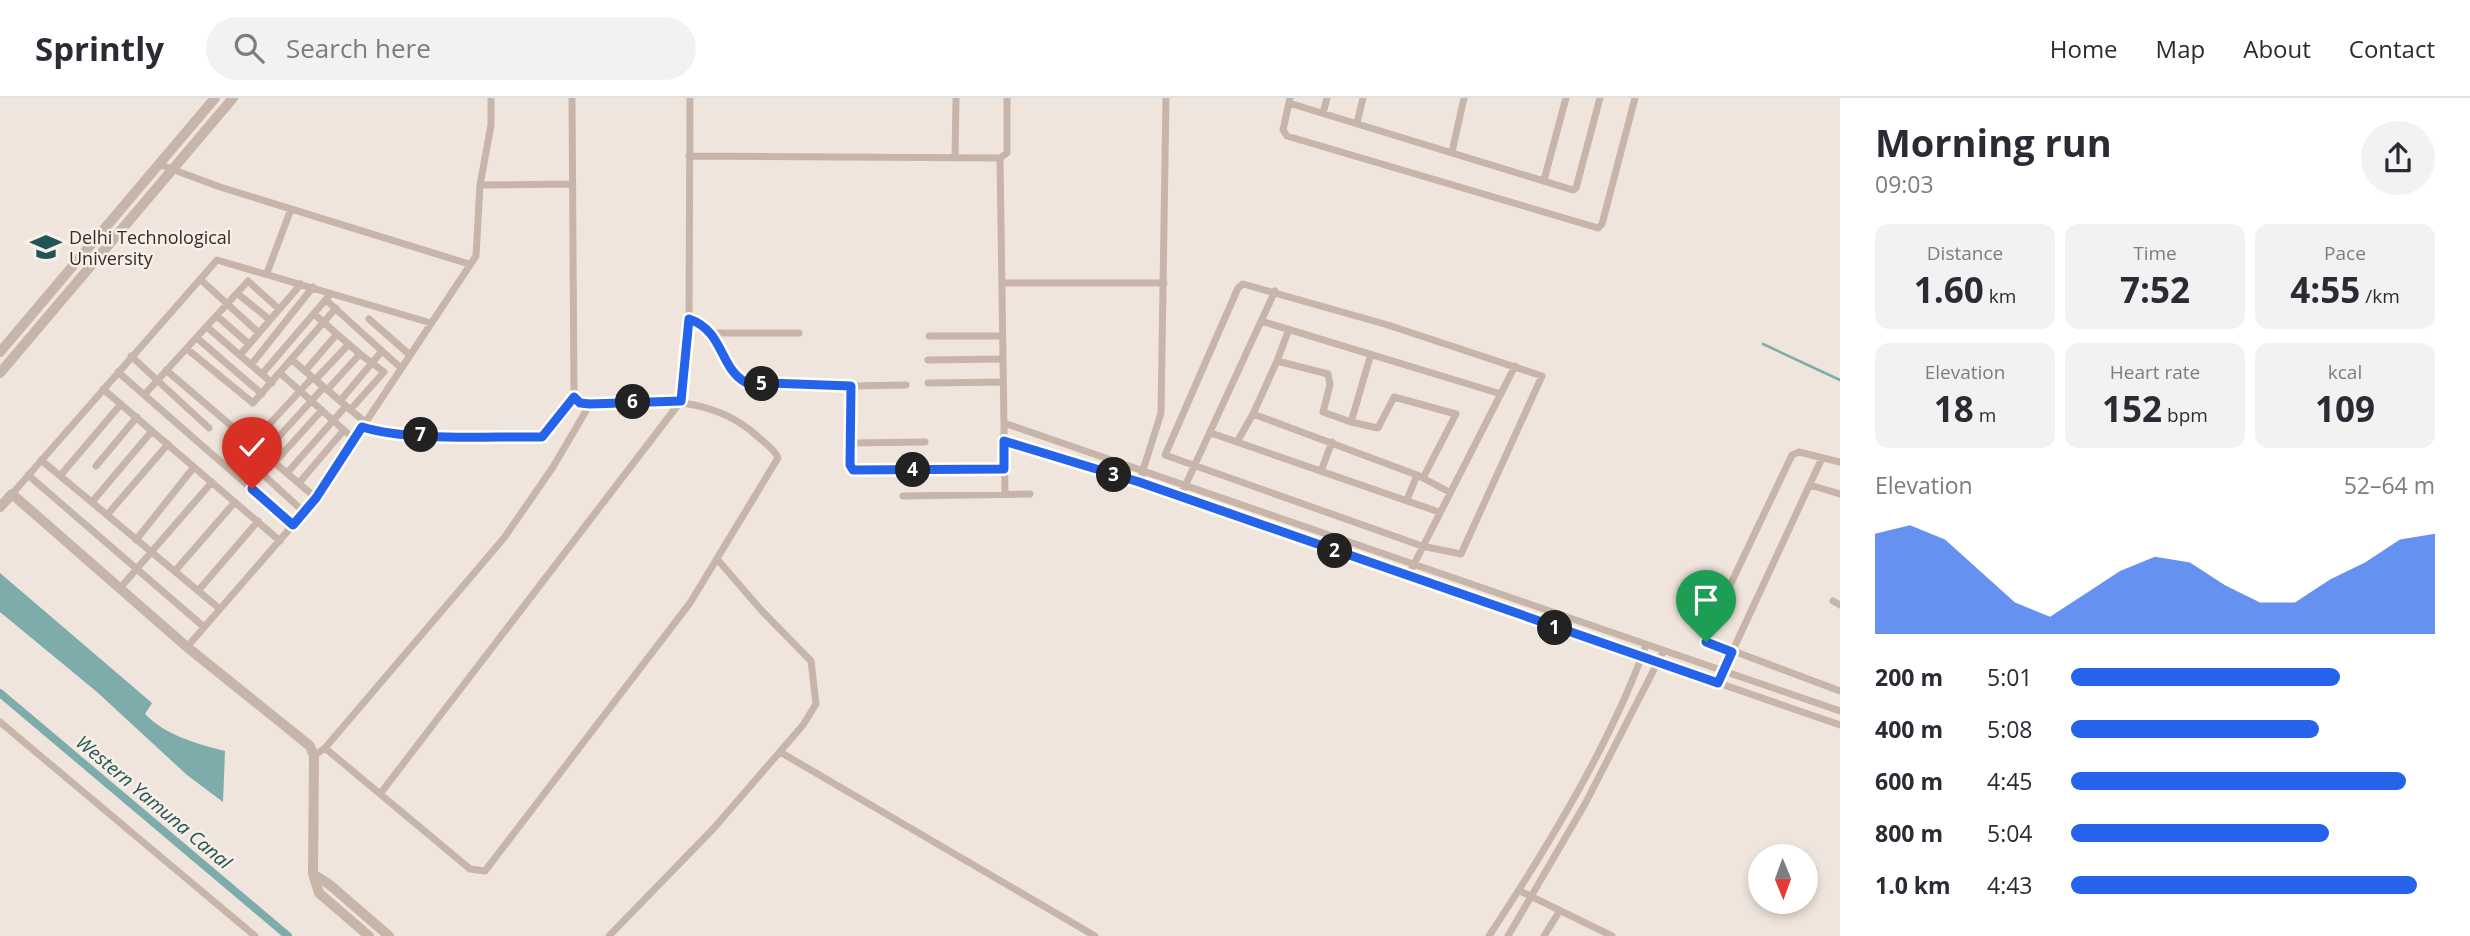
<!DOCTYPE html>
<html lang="en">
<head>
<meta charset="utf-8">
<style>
  body { margin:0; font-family:"Open Sans",sans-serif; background:#f2f2f3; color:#2b2b33; height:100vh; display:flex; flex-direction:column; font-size:26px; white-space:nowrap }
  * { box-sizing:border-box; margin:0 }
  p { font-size:23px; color:#7c7c81 }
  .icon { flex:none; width:38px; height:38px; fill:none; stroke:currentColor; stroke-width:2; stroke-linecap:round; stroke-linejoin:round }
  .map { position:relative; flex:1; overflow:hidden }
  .side { display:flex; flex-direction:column; background:#fff; width:630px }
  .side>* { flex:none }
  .needle { width:46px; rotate:179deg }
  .controls { position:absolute; left:1748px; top:746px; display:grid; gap:14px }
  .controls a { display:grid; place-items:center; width:70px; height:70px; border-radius:50%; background:#fff; box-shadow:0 4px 10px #0003; font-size:35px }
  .pin { position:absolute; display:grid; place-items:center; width:60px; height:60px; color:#fff; margin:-72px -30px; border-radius:50% 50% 50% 0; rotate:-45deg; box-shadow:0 0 7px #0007 }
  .pin .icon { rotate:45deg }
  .km { position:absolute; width:35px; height:35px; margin:-18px; border-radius:50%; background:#222; color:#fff; font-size:19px; line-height:35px; text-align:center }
  .round { display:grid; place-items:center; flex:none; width:74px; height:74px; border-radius:37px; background:#f2f2f3 }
  .head { display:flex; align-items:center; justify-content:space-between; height:119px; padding:0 35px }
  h1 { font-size:38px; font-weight:700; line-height:52px }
  .figures { display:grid; grid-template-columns:repeat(3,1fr); gap:10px; height:119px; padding:7px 35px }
  .figures div { display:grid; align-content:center; border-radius:14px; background:#f2f2f3; text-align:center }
  .figures b { font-size:35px; font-weight:700 }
  .figures small { font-size:19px; font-weight:400 }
  .figures p { font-size:19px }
  .chart { height:196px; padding:14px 35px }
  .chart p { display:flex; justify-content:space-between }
  .chart svg { width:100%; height:126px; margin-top:7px; fill:#2563eb; opacity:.7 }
  ul { padding:0 35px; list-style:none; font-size:23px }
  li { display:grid; grid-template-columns:112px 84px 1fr; align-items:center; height:52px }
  li i { height:18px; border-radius:9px; background:#2563eb }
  header { display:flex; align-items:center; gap:42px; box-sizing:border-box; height:98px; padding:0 35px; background:#fff; border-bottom:2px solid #e1e1e2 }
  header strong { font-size:33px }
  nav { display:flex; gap:38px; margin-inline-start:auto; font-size:24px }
  .search { width:490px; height:63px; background:#f2f2f3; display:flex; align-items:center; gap:18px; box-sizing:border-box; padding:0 24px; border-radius:38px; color:#7c7c81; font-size:26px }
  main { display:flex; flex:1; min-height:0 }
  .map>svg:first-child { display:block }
  .water { fill:#7dacaa }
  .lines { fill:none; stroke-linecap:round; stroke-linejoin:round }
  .stream { stroke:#7dacaa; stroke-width:2.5 }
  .canal { stroke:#7dacaa; stroke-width:8 }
  .minor { stroke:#c8b5a9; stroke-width:7 }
  .tertiary { stroke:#c8b5a9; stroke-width:10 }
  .route-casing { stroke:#fff; stroke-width:14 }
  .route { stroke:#2563eb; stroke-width:9 }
  .labels { text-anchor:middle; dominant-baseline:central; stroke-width:5; stroke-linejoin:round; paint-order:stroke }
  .poi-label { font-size:18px; fill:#352b28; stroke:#f8f0e8; text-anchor:start }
  .water-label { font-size:19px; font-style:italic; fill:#215454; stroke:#f8f0e8 }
</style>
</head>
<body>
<header>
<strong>Sprintly</strong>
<div class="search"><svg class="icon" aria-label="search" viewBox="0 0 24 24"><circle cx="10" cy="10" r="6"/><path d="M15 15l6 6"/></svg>Search here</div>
<nav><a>Home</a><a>Map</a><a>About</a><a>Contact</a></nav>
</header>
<main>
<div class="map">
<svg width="1840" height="838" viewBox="0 0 1840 838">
  <rect width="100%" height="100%" fill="#f0e5dc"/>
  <!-- water -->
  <path class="water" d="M0 475 152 605 145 616C165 637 197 646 225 653L223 704 187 677 97 594 0 514Z"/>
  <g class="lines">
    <!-- stream -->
    <path class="stream" d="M1763 246 1840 282"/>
    <!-- canal -->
    <path class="canal" d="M0 595 288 838"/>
    <!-- minor -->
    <path class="minor" d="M690 0 689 221C724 233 719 269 745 284L851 288V345L925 344
      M1290 0 1283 32 1287 38 1598 130 1602 126 1635 0
      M1289 5 1573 92 1576 90 1600 0
      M1323 15 1327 0
      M1357 25 1363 0
      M1452 54 1464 0
      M689 58 1000 60 1005 396
      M955 60 956 0
      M1000 60 1007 55V0
      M158 66 220 89 469 166
      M1544 82 1566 0
      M480 87 491 27V0
      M267 175 291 111
      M200 181 259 235
      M1002 185H1164
      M1243 186 1388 227 1542 278 1461 456 1422 448 1165 357 1238 190Z
      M238 196 270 222
      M326 202 382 253 340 303
      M314 216 360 256 327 292
      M217 218 249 246
      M369 221 410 257
      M1261 223 1501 296
      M207 229 272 285
      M711 235H799
      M929 238H1002
      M197 240 262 296
      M187 251 253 305 336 210
      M382 253 401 270
      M1371 256 1351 324 1323 314 1330 287 1328 276 1277 263 1253 316 1417 377 1407 402
      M240 257 301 186
      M131 258 209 330
      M292 262 365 324
      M928 262 1002 261
      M1277 263 1289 231
      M251 267 313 189
      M166 272 316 400
      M305 273 337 236
      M118 274 293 427
      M280 275 354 341
      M262 276 328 199
      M315 282 349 246
      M928 285 1003 284
      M851 288 906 287
      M103 291 280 443
      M144 297 248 183 279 211
      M350 312 384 274 360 256
      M1351 324 1378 330 1394 299 1456 316 1423 380 1417 377
      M1004 325 1840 613
      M362 329C415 345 486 338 542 339L574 299
      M1211 335 1439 414
      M1004 343 1139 385 1840 627
      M1237 344 1253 316
      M252 345 312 280
      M851 345 850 367 853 371H1004
      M264 355 324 289
      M244 359 304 414
      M41 362 220 511
      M275 364 322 312
      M1840 364 1799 354 1792 357 1704 542 1840 593
      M96 368 137 319
      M1321 373 1332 344
      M287 375 346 308
      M28 377 204 529
      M60 378 121 306
      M1423 380 1449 394
      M299 385 344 332
      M1139 385 1161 315 1166 0
      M1810 387 1840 396
      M12 396 217 162 431 225
      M903 398 1030 396
      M1180 399 1275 193
      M92 404 152 333
      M107 417 168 346
      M136 442 194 369
      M1412 470 1515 268
      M175 473 235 404
      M121 489 212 384
      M198 493 258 423
      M1833 503 1840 507
      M187 549 312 405 476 158 480 87 572 86
      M1721 578 1822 360
      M0 624 255 838
      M325 650 470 771 485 773 690 505 778 360C775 351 763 344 756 337 708 295 650 303 590 306L580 305 574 299 572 0
      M780 654 1095 838
      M314 658 325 650 504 440 553 369 590 306
      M380 696 681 303 689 221
      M1520 793 1612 838
      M609 838 714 730 803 627 816 606 811 563 762 513 717 461
      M1489 838C1547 750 1610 647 1646 547
      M1508 838 1585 706 1663 554
      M1544 838 1559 814"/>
    <!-- tertiary -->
    <path class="tertiary" d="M0 254 215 0
      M0 275 233 0
      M0 409 12 396 187 549 310 648 314 658 313 776 319 795 369 838
      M313 776 330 787 389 838"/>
  </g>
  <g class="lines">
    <!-- route casing -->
    <g class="route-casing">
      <path id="route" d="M252 391 293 427 316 400 362 329C412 344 489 338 542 339L574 299 580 305 590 306 681 303 689 221C724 233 719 269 745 284L851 288 850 367 853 372 1004 371V343L1139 384 1718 585 1732 554 1706 544"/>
    </g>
    <!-- route -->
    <use href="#route" class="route"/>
  </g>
  <!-- icons -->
  <defs>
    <g id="university-bare" transform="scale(2.415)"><path d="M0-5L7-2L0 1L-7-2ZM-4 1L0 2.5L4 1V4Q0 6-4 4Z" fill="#215454" stroke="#f8f0e8" stroke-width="2.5" paint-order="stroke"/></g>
  </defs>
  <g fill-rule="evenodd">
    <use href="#university-bare" x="46" y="149"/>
  </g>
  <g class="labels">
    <!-- poi labels -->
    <g class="poi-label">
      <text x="69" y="139">Delhi Technological<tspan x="69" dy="21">University</tspan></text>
    </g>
    <!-- water labels -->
    <g class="water-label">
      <text transform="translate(154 704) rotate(40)">Western Yamuna Canal</text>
    </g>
  </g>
</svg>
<div class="controls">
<a><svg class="needle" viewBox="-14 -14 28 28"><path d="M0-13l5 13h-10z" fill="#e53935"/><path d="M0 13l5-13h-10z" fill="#7c7c81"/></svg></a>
</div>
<div class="pin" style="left:1706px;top:544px;background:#1e9e55"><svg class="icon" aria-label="arrive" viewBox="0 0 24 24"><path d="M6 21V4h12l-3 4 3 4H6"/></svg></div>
<div class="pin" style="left:252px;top:391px;background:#d93025"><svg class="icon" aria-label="check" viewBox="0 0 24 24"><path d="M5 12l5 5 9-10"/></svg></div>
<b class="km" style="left:1555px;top:530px">1</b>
<b class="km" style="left:1335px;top:453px">2</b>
<b class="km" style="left:1114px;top:377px">3</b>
<b class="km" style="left:913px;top:372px">4</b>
<b class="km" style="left:762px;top:286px">5</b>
<b class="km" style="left:633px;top:304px">6</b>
<b class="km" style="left:421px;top:337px">7</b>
</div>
<section class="side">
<div class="head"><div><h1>Morning run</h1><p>09:03</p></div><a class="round"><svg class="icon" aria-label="share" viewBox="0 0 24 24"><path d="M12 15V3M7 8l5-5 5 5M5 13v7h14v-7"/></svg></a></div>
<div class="figures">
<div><p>Distance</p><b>1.60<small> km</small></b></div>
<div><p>Time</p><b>7:52</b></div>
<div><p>Pace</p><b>4:55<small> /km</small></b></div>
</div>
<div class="figures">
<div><p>Elevation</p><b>18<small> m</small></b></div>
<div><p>Heart rate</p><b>152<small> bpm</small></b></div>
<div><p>kcal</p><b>109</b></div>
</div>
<div class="chart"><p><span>Elevation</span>52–64 m</p>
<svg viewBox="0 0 160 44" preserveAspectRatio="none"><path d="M0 44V9L10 6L20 11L30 22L40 33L50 38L60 30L70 22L80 17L90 19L100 27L110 33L120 33L130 25L140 19L150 11L160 9V44z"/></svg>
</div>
<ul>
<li><b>200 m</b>5:01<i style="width:74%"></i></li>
<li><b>400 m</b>5:08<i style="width:68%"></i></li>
<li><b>600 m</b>4:45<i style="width:92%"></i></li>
<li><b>800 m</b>5:04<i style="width:71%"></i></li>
<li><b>1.0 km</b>4:43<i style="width:95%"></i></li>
</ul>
</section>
</main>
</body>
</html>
